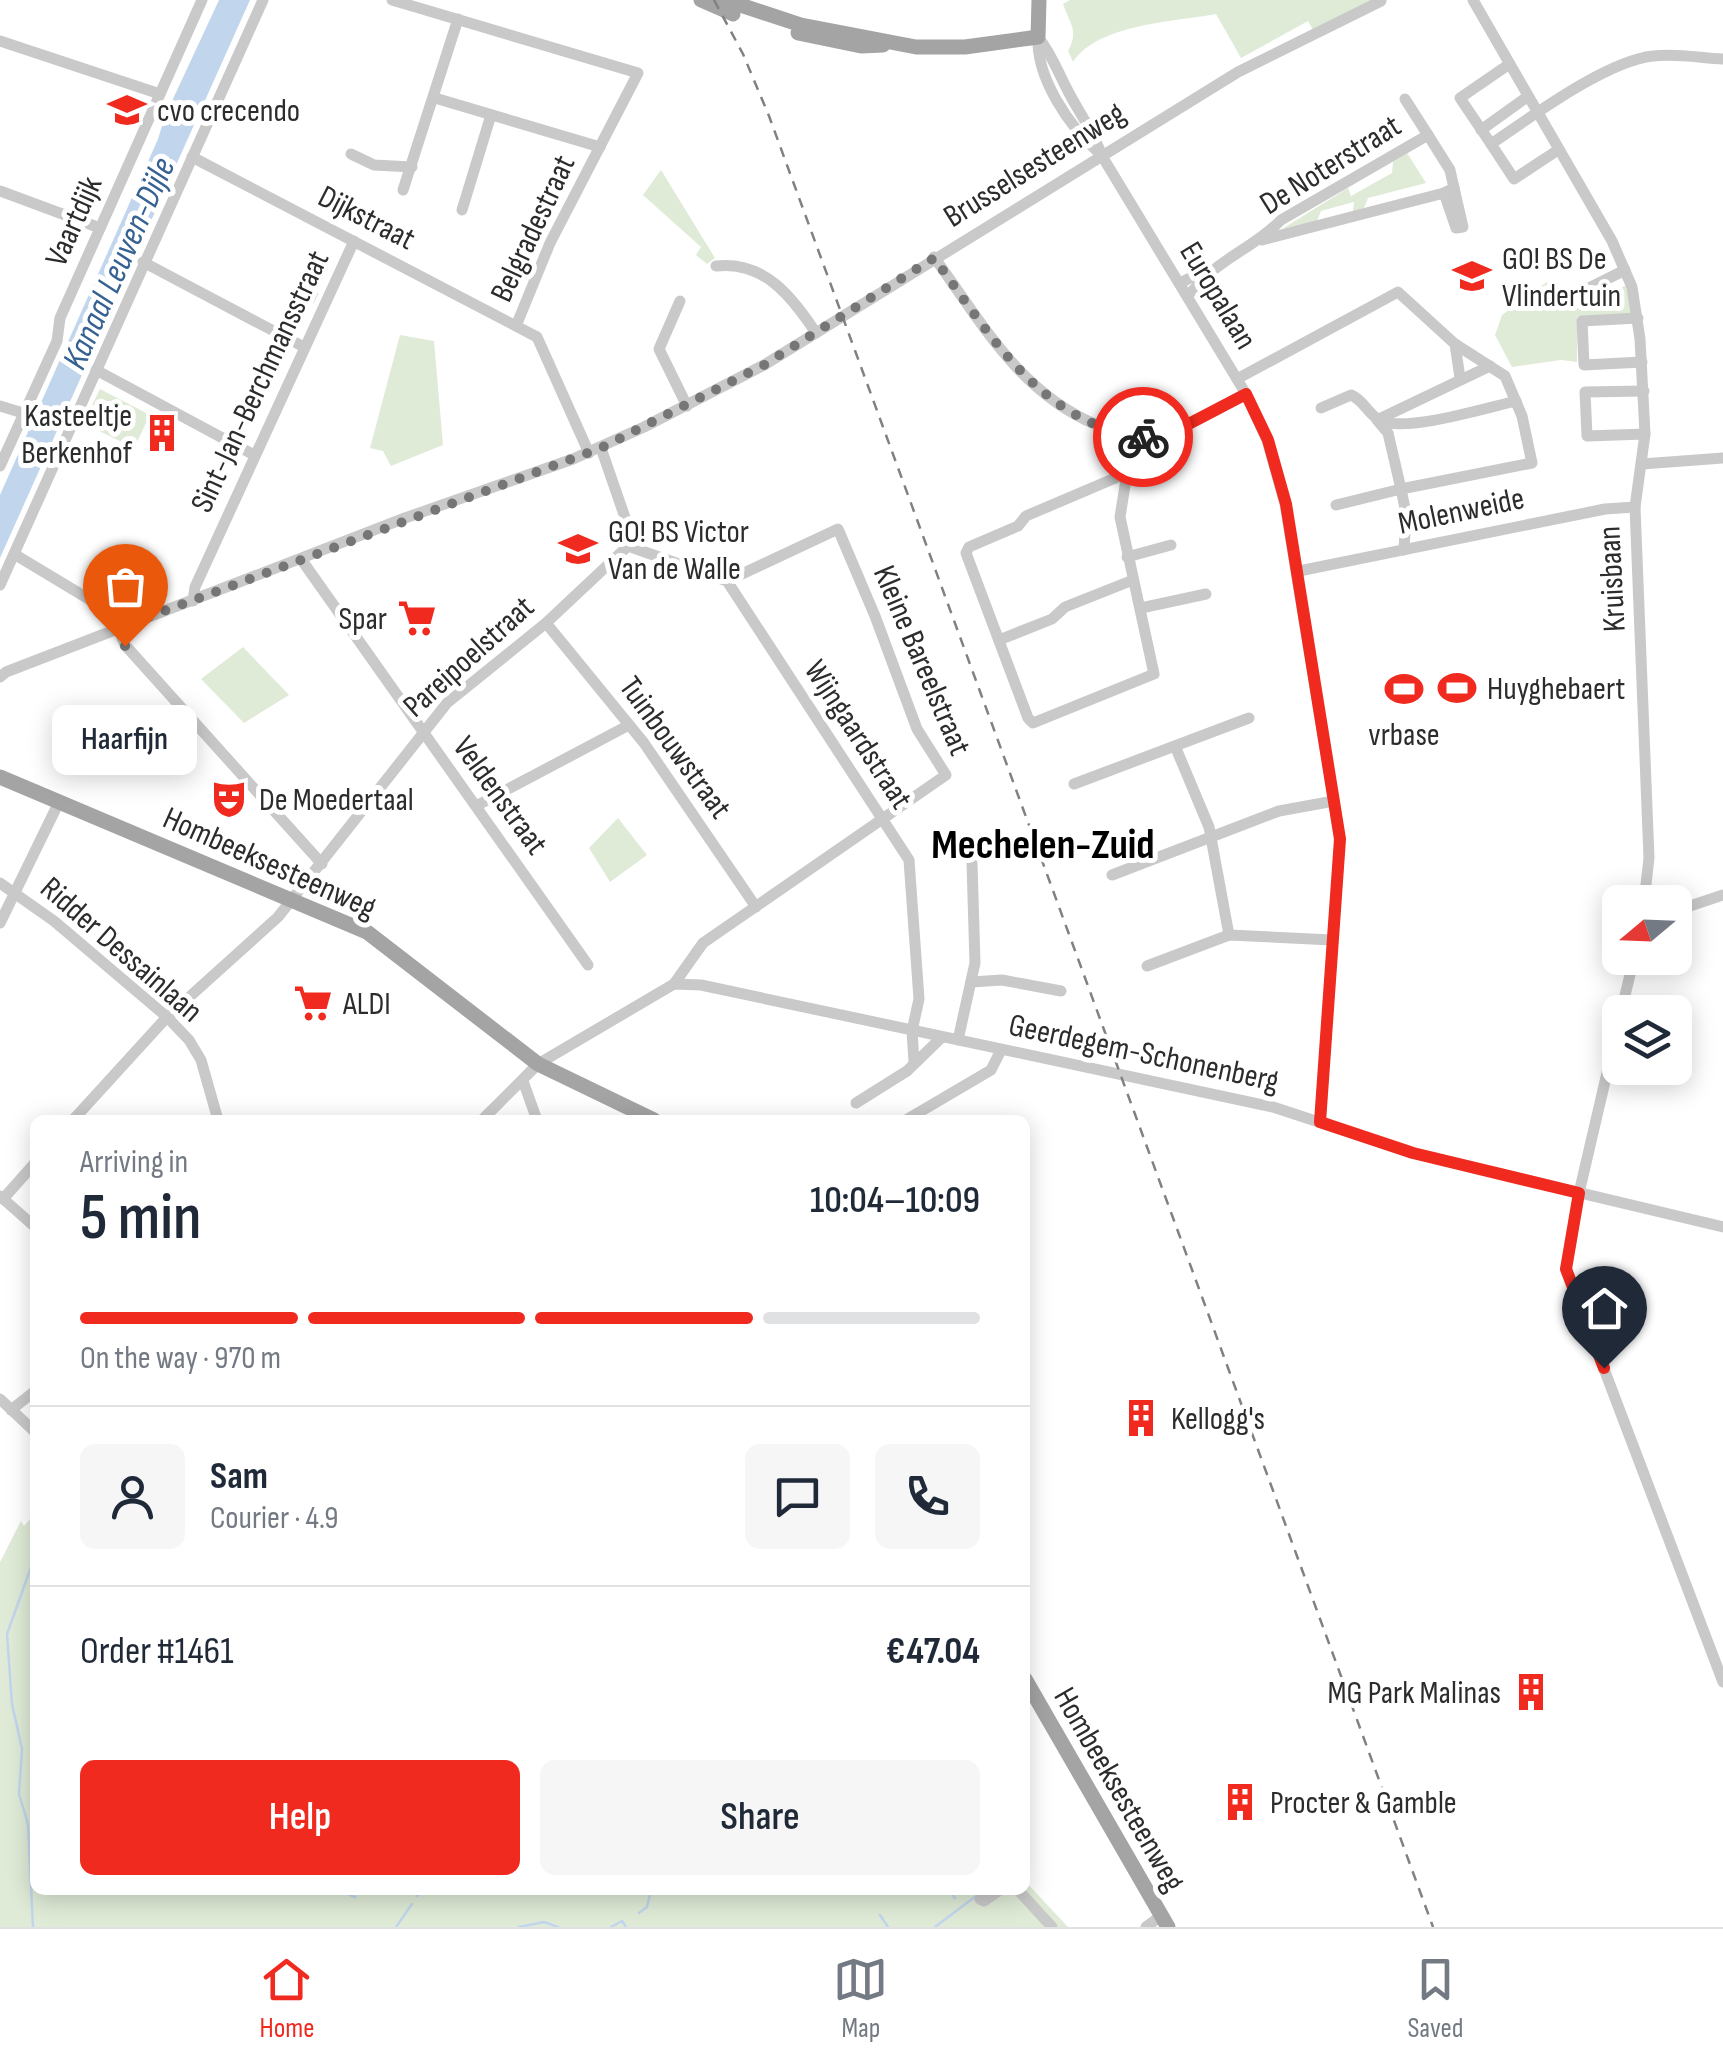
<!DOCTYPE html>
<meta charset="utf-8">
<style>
body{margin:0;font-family:"Sofia Sans Condensed",sans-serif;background:#f6f6f7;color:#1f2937;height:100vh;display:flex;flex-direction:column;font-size:38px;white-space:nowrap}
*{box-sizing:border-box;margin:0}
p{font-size:32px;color:#747a83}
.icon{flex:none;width:55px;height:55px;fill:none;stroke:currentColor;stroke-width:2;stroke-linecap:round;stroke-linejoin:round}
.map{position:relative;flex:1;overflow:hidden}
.panel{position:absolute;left:30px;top:1115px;width:1000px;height:780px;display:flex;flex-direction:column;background:#fff;border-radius:15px;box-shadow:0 5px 25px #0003}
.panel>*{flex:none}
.needle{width:65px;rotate:251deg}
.controls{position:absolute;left:1602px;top:885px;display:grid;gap:20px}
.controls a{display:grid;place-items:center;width:90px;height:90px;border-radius:15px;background:#fff;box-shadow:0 5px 25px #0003;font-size:50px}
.pin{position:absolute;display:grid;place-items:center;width:85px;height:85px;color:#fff;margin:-102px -42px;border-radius:50% 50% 50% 0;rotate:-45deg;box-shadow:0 0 10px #0007}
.pin .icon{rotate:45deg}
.courier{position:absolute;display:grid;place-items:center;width:100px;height:100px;margin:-50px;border:8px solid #f12a1f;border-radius:50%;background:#fff;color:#222;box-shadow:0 2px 12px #0007}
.bubble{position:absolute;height:70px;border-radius:15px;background:#fff;box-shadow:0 5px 25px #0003;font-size:32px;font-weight:600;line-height:70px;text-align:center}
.overview em{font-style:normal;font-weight:600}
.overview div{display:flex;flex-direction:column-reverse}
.overview{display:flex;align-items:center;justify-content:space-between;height:170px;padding:0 50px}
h1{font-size:65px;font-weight:600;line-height:75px}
.bar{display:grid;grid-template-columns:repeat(4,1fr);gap:15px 10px;align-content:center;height:120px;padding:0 50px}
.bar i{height:12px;border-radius:8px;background:#e0e1e3}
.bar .selected{background:#f12a1f}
.bar p{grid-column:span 4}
.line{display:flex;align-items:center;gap:25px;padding:0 50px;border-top:2px solid #e0e1e3}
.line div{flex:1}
.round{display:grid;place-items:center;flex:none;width:105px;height:105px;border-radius:15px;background:#f6f6f7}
.action{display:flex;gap:20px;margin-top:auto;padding:20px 50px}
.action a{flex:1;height:115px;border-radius:15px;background:#f12a1f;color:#fff;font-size:40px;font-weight:600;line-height:115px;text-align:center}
.action a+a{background:#f6f6f7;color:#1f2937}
.menu{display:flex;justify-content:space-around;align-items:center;height:140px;border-top:2px solid #e0e1e3;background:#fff;font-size:28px;color:#747a83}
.menu a{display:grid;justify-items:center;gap:5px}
.menu .selected{color:#f12a1f}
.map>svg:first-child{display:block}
</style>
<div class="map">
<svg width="1723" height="1927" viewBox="0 0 1723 1927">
<rect width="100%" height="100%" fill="#fff"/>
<g fill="#dfebd7">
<path d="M1070,0H1372L1313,30L1308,21L1241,58L1216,14C1173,22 1098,24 1073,62L1068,51C1079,31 1070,24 1063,4Z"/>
<polygon points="1407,153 1426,183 1368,198 1364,208 1353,212 1354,202 1321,211 1317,221 1282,229 1348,188 1351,196 1392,173 1393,162"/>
<polygon points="661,170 715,258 707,264 696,255 701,247 643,195"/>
<polygon points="1547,282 1563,309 1588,295 1592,301 1627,285 1631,314 1577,317 1577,362 1561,360 1512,367 1495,335 1502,315"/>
<polygon points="400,335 434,341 443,445 391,466 383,451 370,448"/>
<polygon points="100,389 150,415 134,448 83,423"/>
<polygon points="243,647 289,695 244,723 201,679"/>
<polygon points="618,818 647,855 610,882 589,848"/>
<polygon points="35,1513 35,1890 1025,1890 1025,1881 1068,1927 0,1927 0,1562 21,1521 24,1526"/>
</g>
<polygon fill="#c1d6ed" points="219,0 250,0 0,558 0,495 158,139 165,116"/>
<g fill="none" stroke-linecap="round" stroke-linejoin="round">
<g stroke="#c1d6ed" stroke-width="2.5">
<polyline points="339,1890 355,1897"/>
<polyline points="949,1890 955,1898"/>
<polyline points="417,1896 422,1890"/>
<polyline points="639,1913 647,1907 651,1890"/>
<polyline points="880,1915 888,1927"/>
<polyline points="33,1927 28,1824 19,1794 22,1749 12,1704 7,1634 35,1556"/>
<polyline points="396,1927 412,1904"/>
<polyline points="519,1927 544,1922 558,1927"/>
<polyline points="611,1927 622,1921 626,1927"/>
<polyline points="935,1927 984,1890"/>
</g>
<polyline stroke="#d5d5d5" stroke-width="11" stroke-dasharray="11 5.5" stroke-linecap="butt" points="306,294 319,300"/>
<g stroke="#c9c9c9" stroke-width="11">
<polyline points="392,0 638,73 550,243 516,326"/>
<polyline points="1473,0 1612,241 1632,287 1640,339 1645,434 1635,507 1649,858 1644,902"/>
<path d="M1038,37C1052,54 1058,73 1069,93C1080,114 1094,133 1102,156L1246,394L1267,440L1285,504L1340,839L1320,1122"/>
<path d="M1038,37C1036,78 1069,126 1099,153"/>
<polyline points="0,41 160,94"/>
<polyline points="435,98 600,147"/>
<polyline points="1405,99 1428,135"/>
<polyline points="1481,130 1527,97"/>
<polyline points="1491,144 1460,98 1508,65"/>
<path d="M1558,150L1514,179L1491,144C1531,117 1606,61 1653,56C1676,53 1701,58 1723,59"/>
<polyline points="351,154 374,165 412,167"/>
<polyline points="192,157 537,337 589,453"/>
<polyline points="403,190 458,19"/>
<polyline points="0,191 100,228"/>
<polyline points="1444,193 1456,228 1463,227 1454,188"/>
<polyline points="462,210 491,115"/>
<path d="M934,257C981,322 1020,393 1097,425C1113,432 1130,439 1148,436C1183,432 1215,410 1246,394"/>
<polyline points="143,262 304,347"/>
<path d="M716,266C764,260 793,298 816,333"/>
<polyline points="1180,283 1198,274 1206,275"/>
<polyline points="1577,294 1625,270"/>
<path d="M1187,295C1197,289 1201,280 1210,273C1233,253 1259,243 1281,220L1428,135L1450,170L1454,188L1444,193L1262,240"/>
<polyline points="680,301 659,349 687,406"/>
<polyline points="1638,318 1582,321 1584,365 1642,362"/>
<polyline points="1455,344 1460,378"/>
<polyline points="96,370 254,455"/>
<polyline points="1237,379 1398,292 1455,344 1505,376 1522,416 1532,463 1401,489 1406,513 1404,550"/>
<polyline points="1644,391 1585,392 1587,436 1645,434"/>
<polyline points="0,406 23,413"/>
<path d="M1321,408L1351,395C1364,400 1368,415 1381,421C1407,432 1486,408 1516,401"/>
<polyline points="1642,464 1723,458"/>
<polyline points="0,466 57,341 60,318 202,0"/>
<polyline points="1127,473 1026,516 1018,526 969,547 966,553 1028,718 1033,723 1154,674 1120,517 1127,473 1143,437"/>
<polyline points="1336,505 1401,489 1388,433 1377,420 1490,366"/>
<polyline points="628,546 727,581 909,860 919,999 912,1031 914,1062"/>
<polyline points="14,554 112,613 125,645 322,864"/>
<polyline points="1127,557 1171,545"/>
<polyline points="301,559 588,965"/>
<polyline points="1299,571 1605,509 1635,507"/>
<polyline points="0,585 263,0"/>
<polyline points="193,601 195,587 354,241"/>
<polyline points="1141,608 1206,594"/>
<polyline points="546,623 644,743 756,907"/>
<polyline points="999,640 1052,619 1065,607 1133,580"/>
<polyline points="0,677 6,672 405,518 573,459 644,427 764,365 1238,72 1381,1"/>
<polyline points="1175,746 1209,827 1229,935"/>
<polyline points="1074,784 1249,718"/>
<polyline points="476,806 629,725"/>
<polyline points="1112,875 1279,811 1334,801"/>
<polyline points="0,883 54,921 167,1017 189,1040 201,1060 218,1120"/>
<polyline points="1675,911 1723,895"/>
<polyline points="0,923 59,802"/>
<polyline points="1147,966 1229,935 1332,940"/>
<polyline points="971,982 1002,980 1061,991"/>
<polyline points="674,984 703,943 946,775 917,729 875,616 838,529 727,581"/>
<polyline points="1621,1012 1634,958"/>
<polyline points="1620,1017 1579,1193 1566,1269 1723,1682"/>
<polyline points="958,1040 975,963 972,863"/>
<polyline points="523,1081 537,1120"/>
<polyline points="856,1103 907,1071 941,1038"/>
<polyline points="73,1120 167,1017 278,917 447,703 546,623 628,546 629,529 601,448"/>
<polyline points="482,1120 538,1064 674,984 701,985 1273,1107 1413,1153 1723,1227"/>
<polyline points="906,1120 991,1070 1001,1050"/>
<polyline points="0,1196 35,1227"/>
<polyline points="3,1199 35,1163"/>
<polyline points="0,1399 35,1432"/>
<polyline points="11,1410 35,1391"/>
<polyline points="1018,1890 1052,1927"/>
<polyline points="980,1899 984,1901 1000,1890"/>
<polyline points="1146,1927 1161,1916"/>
</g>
<g stroke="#a4a4a4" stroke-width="15">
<polyline points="701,0 733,14"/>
<polyline points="725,0 801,25 916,47 965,47 1038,37 1039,0"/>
<polyline points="798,33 861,46 883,45"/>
<polyline points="0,777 367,932 538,1064 654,1120"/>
<polyline points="1025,1679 1168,1927"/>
</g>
<polyline stroke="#818181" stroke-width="2.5" stroke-dasharray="10 8" stroke-linecap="butt" points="714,0 743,54 769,116 1433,1927"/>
</g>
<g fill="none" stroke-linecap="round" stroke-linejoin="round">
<path stroke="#767676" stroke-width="10" stroke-dasharray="0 18" d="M125,646L116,629L601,448L764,365L934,258C990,334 1040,424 1143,437"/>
<polyline stroke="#f12a1f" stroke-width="12" points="1143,437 1179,429 1246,394 1268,440 1286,504 1340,839 1320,1122 1413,1153 1579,1193 1566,1269 1604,1368"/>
</g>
<defs>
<g id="school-bare" transform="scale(3)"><path d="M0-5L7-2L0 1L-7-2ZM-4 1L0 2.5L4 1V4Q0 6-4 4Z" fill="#f12a1f" stroke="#fff" stroke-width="2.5" paint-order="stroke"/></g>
<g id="building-bare" transform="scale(3)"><path d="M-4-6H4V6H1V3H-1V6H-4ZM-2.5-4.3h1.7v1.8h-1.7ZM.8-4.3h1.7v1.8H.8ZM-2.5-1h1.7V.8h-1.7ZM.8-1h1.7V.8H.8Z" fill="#f12a1f" stroke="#fff" stroke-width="2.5" paint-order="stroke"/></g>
<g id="supermarket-bare" transform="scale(3)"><path d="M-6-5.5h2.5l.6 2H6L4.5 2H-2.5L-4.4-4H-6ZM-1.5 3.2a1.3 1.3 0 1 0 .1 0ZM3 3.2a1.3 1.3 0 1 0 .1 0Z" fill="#f12a1f" stroke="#fff" stroke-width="2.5" paint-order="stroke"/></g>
<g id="stadium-bare" transform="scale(3)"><path d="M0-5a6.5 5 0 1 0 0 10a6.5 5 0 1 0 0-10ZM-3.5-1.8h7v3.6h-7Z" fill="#f12a1f" stroke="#fff" stroke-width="2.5" paint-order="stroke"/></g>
<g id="theatre-bare" transform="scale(3)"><path d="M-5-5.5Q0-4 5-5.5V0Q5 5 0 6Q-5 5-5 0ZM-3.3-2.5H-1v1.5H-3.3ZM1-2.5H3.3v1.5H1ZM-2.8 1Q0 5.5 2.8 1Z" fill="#f12a1f" stroke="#fff" stroke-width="2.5" paint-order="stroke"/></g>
</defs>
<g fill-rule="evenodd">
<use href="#school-bare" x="127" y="110"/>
<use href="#school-bare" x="1472" y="276"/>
<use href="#building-bare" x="162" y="433"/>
<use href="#school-bare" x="578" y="549"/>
<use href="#supermarket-bare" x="417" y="618"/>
<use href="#stadium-bare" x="1457" y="688"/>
<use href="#stadium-bare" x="1404" y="689"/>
<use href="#theatre-bare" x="229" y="799"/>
<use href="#supermarket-bare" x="313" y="1003"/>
<use href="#building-bare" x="1141" y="1418"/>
<use href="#building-bare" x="1531" y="1692"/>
<use href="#building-bare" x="1240" y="1802"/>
</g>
<g text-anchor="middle" stroke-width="10" stroke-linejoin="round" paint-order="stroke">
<g font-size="32" fill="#2c2c2c" stroke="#fff" text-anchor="start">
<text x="157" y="121">cvo crecendo</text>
<text x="1502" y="269">GO! BS De<tspan x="1502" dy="37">Vlindertuin</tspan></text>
<text x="132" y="426" text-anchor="end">Kasteeltje<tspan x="132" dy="37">Berkenhof</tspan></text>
<text x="608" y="542">GO! BS Victor<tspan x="608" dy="37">Van de Walle</tspan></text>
<text x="387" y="629" text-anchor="end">Spar</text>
<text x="1487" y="699">Huyghebaert</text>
<text x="1404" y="745" text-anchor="middle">vrbase</text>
<text x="259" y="810">De Moedertaal</text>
<text x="343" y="1014">ALDI</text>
<text x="1171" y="1429">Kellogg's</text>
<text x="1501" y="1703" text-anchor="end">MG Park Malinas</text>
<text x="1270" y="1813">Procter &amp; Gamble</text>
</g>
<g font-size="32" fill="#2c2c2c" stroke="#fff">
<text transform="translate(1034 164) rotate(-32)" y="11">Brusselsesteenweg</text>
<text transform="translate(1330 164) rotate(-32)" y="11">De Noterstraat</text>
<text transform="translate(367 217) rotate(27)" y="11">Dijkstraat</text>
<text transform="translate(73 221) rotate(-66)" y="11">Vaartdijk</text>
<text transform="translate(532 228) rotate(-65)" y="11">Belgradestraat</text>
<text transform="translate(1219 295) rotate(59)" y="11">Europalaan</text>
<text transform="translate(259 381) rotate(-65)" y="11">Sint-Jan-Berchmansstraat</text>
<text transform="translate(1461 510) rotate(-12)" y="11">Molenweide</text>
<text transform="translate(1611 579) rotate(-93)" y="11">Kruisbaan</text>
<text transform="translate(468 656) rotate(-42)" y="11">Pareipoelstraat</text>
<text transform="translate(923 660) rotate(67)" y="11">Kleine Bareelstraat</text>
<text transform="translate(859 734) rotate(57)" y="11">Wijngaardstraat</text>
<text transform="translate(676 747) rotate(54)" y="11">Tuinbouwstraat</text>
<text transform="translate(501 795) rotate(54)" y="11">Veldenstraat</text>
<text transform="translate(270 862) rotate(24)" y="11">Hombeeksesteenweg</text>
<text transform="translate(122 949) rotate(41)" y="11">Ridder Dessainlaan</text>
<text transform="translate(1144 1052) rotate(12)" y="11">Geerdegem-Schonenberg</text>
<text transform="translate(1120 1789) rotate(60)" y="11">Hombeeksesteenweg</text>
</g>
<g font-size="35" font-style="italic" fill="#356292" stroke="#fff">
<text transform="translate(118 263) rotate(-66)" y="12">Kanaal Leuven-Dijle</text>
</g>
<g font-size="42" font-weight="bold" fill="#000" stroke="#fff">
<text x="1043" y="858">Mechelen-Zuid</text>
</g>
</g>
</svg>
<div class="controls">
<a><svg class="needle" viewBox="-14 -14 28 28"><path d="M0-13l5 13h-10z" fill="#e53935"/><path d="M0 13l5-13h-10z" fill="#747a83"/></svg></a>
<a><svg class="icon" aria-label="layers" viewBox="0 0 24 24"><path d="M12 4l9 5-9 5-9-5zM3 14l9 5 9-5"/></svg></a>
</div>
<div class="pin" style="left:125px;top:646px;background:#ea580c"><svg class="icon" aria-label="bag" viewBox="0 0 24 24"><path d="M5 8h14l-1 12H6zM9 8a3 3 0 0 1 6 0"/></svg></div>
<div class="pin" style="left:1604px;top:1368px;background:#1f2937"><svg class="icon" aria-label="home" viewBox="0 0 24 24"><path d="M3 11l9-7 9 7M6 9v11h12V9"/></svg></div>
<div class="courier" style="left:1143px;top:437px"><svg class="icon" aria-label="bike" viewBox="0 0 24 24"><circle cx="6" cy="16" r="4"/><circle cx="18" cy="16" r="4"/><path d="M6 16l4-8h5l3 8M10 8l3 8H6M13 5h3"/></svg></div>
<div class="bubble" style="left:52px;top:705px;width:145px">Haarfijn</div>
<section class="panel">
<div class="overview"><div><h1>5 min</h1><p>Arriving in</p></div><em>10:04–10:09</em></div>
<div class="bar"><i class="selected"></i><i class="selected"></i><i class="selected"></i><i></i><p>On the way · 970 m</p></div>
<div class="line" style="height:180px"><a class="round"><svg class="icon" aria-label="person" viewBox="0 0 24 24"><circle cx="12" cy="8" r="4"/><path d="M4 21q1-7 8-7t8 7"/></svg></a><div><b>Sam</b><p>Courier · 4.9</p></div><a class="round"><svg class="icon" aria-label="chat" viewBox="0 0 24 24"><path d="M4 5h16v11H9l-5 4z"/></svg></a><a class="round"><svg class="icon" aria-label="phone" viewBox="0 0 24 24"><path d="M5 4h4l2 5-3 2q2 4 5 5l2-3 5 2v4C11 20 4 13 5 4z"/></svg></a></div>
<div class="line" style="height:130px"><div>Order #1461</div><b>€47.04</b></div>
<div class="action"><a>Help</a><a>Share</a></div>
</section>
</div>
<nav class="menu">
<a class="selected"><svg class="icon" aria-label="home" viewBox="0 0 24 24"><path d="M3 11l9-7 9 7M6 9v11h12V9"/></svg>Home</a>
<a><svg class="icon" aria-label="map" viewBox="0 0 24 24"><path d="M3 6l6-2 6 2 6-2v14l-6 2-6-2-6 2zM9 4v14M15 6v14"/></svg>Map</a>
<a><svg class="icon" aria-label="saved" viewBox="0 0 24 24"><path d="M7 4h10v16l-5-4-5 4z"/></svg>Saved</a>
</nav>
